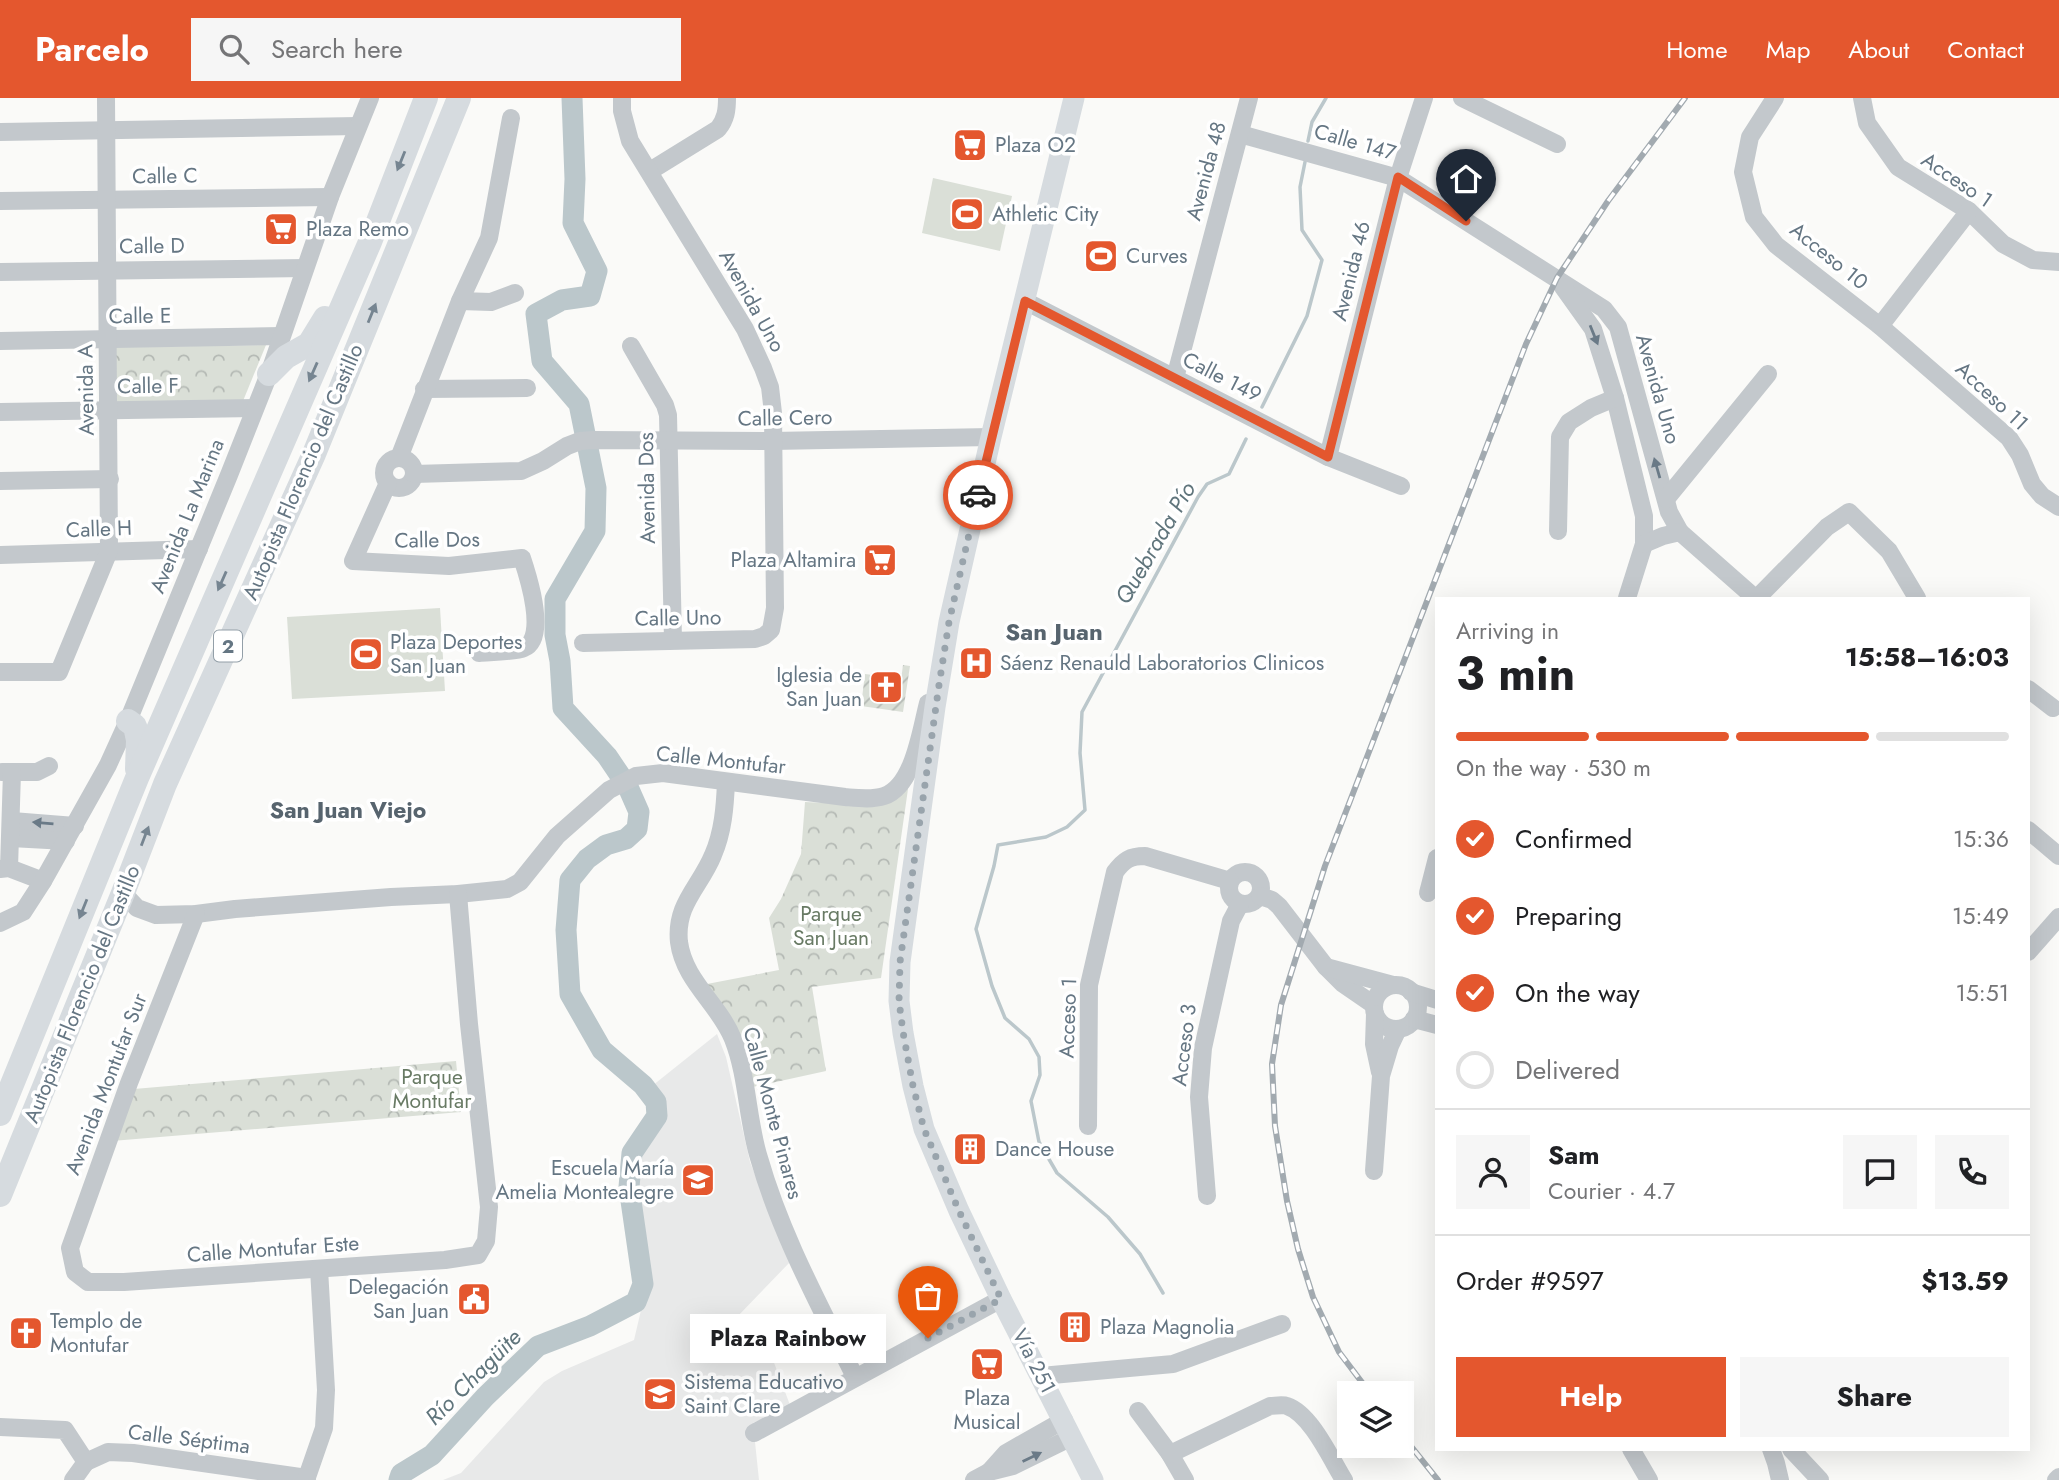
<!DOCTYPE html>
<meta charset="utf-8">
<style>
body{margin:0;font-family:Jost,sans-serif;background:#f6f6f6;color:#202124;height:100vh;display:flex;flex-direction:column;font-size:26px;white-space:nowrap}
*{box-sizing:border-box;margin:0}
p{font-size:23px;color:#757577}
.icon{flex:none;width:38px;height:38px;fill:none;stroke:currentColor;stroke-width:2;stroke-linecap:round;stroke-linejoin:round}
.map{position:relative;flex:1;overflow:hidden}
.side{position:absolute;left:1435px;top:499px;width:595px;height:854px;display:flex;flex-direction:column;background:#fff;border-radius:0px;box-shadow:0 7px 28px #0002}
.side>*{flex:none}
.fabs{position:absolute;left:1337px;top:1283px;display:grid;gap:14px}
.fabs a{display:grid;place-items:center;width:77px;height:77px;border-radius:0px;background:#fff;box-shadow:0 7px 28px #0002;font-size:35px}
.pin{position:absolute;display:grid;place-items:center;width:60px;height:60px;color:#fff;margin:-72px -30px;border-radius:50% 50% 50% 0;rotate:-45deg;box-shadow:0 0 7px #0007}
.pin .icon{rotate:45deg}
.courier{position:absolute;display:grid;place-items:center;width:70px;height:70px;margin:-35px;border:5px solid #e4572e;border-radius:50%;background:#fff;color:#222;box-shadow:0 2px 9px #0007}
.bubble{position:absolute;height:49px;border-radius:0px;background:#fff;box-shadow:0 7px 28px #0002;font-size:23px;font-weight:700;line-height:49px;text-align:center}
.headline em{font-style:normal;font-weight:700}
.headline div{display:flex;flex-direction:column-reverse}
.headline{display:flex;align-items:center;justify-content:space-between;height:119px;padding:0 21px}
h1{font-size:46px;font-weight:700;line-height:52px}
.bar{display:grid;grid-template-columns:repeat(4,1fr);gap:10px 7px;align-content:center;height:84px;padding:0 21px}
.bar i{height:9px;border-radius:5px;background:#e0e0e0}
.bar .active{background:#e4572e}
.bar p{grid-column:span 4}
.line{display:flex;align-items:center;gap:18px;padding:0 21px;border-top:2px solid #e0e0e0}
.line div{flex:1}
.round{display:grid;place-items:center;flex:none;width:74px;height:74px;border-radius:0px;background:#f6f6f6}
ol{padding:0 21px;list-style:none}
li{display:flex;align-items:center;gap:21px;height:77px}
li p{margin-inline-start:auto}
li .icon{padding:7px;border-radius:50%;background:#e4572e;color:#fff;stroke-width:4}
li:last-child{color:#757577}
li i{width:38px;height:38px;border:4px solid #e0e0e0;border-radius:50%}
.button{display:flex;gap:14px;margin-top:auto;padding:14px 21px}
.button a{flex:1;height:80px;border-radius:0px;background:#e4572e;color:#fff;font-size:28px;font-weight:700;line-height:80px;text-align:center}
.button a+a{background:#f6f6f6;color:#202124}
header{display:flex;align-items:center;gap:42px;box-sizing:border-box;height:98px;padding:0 35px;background:#e4572e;color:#fff}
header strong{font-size:33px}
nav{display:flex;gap:38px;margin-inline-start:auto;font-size:24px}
.search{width:490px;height:63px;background:#f6f6f6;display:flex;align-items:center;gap:18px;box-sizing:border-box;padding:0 24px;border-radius:0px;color:#757577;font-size:26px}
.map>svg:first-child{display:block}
</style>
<header>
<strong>Parcelo</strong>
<div class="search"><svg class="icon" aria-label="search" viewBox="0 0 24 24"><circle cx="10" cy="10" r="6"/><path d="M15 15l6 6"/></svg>Search here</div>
<nav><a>Home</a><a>Map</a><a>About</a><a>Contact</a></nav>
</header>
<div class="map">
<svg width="2059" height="1382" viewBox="0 0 2059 1382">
<defs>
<pattern id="forest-crowns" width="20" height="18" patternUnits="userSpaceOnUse" patternTransform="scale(1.75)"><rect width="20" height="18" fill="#dadfd7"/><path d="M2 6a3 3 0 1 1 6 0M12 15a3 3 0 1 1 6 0" fill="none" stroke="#b4b9b4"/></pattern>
<pattern id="garden-furrows" width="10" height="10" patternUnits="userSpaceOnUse" patternTransform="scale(1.75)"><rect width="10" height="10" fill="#dadfd7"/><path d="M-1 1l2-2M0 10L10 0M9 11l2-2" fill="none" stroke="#b4b9b4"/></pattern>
</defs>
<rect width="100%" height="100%" fill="#fafaf8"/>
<polygon fill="#e8e9e9" points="717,936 726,959 750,1064 790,1164 736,1220 738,1244 761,1230 790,1307 753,1325 759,1382 443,1382 461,1375 544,1284 562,1273 634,1242 650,1174 638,1099 639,1058 662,1019 660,1002 652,988"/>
<g fill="#dadfd7">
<polygon points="933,80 1012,98 1000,153 922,135"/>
<polygon points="440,510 445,593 292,601 287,519"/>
</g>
<g fill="url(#forest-crowns)">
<polygon points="266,247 243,303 115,305 115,249"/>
<polygon points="909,684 881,880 812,889 826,973 748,990 729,918 707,886 779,872 769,820 781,801 801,756 805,704 869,707"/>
<polygon points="456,963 461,1014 112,1043 134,991"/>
</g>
<polygon fill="url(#garden-furrows)" points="903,567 910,568 903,614 861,608 865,576 873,577 870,601 898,605"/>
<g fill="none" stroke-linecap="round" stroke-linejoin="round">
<g stroke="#bbc7cb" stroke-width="3.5">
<polyline points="1308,43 1312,24 1326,0"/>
<polyline points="1262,309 1307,218 1322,162 1302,132 1300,89 1305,64"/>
<polyline points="1163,1195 1140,1156 1108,1119 1057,1075 1039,1044 1031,1003 1040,977 1039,959 1029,941 1005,920 992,888 976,831 994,768 998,747 1046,739 1067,729 1085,712 1080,655 1082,614 1198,399 1207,386 1229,376 1246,341"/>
</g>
<polyline stroke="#bbc7cb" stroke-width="21" points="399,1382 401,1376 432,1357 485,1299 538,1248 590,1228 636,1204 643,1186 629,1089 632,1055 657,1018 656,1004 643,987 602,952 570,896 566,832 570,782 587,761 606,747 626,741 637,731 639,714 628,689 607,658 563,610 560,563 555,537 555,501 595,433 596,390 579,306 542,263 536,216 562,202 590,198 597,173 573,125 575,81 572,0"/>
<g stroke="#c3c8cc" stroke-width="18">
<polyline points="1462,0 1557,46"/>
<polyline points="1775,0 1750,39 1743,74 1754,119 1776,147 1880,228 2009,340 2020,357 2032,386 2042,398 2059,409"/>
<polyline points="1862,0 1867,25 1898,69 1969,113 2003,146 2033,162 2059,164"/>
<polyline points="0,34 358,28"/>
<polyline points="1240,36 1398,80 1604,211 1618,229 1669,414 1680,434 1755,500"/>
<path d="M650,73L718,31C726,21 727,12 727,0"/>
<polyline points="0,103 330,99"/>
<polyline points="0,174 305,170"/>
<polyline points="1563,189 1593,231 1615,300 1644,418 1644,446 1627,500"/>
<polyline points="460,203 491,204 515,195"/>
<polyline points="1025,203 1328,359 1401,388"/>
<polyline points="1880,228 1969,113"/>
<polyline points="0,243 281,238"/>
<polyline points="631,248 665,307 668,317 673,542"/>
<polyline points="1175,280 1249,0"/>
<polyline points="424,291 527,290"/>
<polyline points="0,314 255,310"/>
<polyline points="1328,359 1398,80 1424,0"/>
<polyline points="399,360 460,203 489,140 511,20"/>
<circle cx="399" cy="375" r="15"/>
<polyline points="414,376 521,373 543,363 567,348 580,343 593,342 772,343 991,339"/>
<polyline points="0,383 110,381"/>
<path d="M388,385L353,463L449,468L522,460C528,478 548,540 524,550C515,554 490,554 479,555"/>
<polyline points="1666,401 1768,276"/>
<polyline points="1558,433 1560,339 1569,324 1591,310 1615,300"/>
<polyline points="1644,446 1663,438 1680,434"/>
<polyline points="0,457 199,451"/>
<polyline points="1757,500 1827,429 1849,414 1889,453 1917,500"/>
<polyline points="583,545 755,541 764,538 771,532 775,510 773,315 770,289 763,270 745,231 630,43 622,13 622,0"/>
<polyline points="0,574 59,574 109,453 106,0"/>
<polyline points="2028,591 2053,610"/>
<polyline points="2,674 37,674 49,668"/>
<path d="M726,684C725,709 723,734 713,757C700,789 675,806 679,844C684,883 719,906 733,941C748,979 747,1022 759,1060C781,1137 820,1208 855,1279"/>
<polyline points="12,723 75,728"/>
<polyline points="2028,732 2059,758"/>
<polyline points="11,740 66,743"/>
<polyline points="9,770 12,674"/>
<polyline points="0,771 9,770 43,783"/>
<circle cx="1245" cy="790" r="16"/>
<path d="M123,795L137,810L156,817L196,816L235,811L391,799L458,796L507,791L520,784L557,738L609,692L636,678L663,675L845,699C857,700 872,702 884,698C914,688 921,631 928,605"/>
<polyline points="1428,795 1437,760"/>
<polyline points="1260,798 1272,802 1279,808 1326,869 1342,885 1374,907"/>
<polyline points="196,816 129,985 70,1150 75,1174 88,1184 124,1184 445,1162 478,1157 486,1143 489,1109 469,926 458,796"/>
<polyline points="0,825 23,814 43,783 108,667 128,623 229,377 269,276 330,99 370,0"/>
<polyline points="2028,854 2059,819"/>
<polyline points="1326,869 1393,887"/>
<circle cx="1396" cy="909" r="22"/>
<polyline points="1411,894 1437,902"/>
<polyline points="1375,916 1374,946 1380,974"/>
<polyline points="1414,921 1437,927"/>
<path d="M1088,1028L1089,887L1115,774C1124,762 1130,758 1145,758L1230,783"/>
<polyline points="1374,1073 1381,978 1390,948 1398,931"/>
<polyline points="1207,1098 1199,999 1203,950 1231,823 1240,806"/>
<polyline points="1041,1278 1173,1266 1282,1226"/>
<polyline points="1138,1313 1170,1356 1185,1382"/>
<polyline points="0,1329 65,1332 86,1364 108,1354 133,1355 307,1380"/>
<polyline points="754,1335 1001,1201"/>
<polyline points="1631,1351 1649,1382"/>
<polyline points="1771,1351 1776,1365 1780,1382"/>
<polyline points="1791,1351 1820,1382"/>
<path d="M1170,1356L1270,1308C1275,1308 1282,1306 1287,1308C1311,1316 1331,1361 1344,1382"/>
<polyline points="989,1374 1006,1355 1064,1322"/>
<polyline points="73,1382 86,1364"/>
<polyline points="306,1382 324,1330 326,1292 319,1171"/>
<polyline points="974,1382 989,1374 1013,1368 1072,1339"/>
<polyline points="2056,1382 2059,1379"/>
</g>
<polyline stroke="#d6dbdf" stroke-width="21" points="1074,0 991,339 949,524 935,609 900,864 899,903 903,935 913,988 924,1031 959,1113 1001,1201 1093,1382"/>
<g stroke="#d6dbdf" stroke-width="24">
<polyline points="269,276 286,259 309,246 325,220"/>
<polyline points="128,623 135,628 138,642 137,671"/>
<polyline points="0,1016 137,680 370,144 426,0"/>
<polyline points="0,1097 123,795 165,686 314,356 459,0"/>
</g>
<g stroke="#a2aab0" stroke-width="6">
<g id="rail">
<polyline points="1370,1295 1339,1254 1313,1199 1298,1151 1287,1103 1275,1028 1272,966 1281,907 1325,768 1526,246 1557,180 1608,103 1685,0"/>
<polyline points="1402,1337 1438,1382"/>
</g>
</g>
<use href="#rail" stroke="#fff" stroke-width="3.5" stroke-dasharray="10" stroke-linecap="butt"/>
</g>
<defs><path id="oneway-solid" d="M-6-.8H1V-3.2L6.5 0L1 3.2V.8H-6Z" transform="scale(1.75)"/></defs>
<g fill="#768591">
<use href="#oneway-solid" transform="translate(401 63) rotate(112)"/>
<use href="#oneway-solid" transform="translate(372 215) rotate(-68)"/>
<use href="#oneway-solid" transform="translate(313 274) rotate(114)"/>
<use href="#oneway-solid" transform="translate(222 483) rotate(114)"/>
<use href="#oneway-solid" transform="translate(145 738) rotate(-69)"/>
<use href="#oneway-solid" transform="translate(83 811) rotate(112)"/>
</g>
<g fill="#6a7a87">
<use href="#oneway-solid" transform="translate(1594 237) rotate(68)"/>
<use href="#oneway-solid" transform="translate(1657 370) rotate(-106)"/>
<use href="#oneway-solid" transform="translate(43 725) rotate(-175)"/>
<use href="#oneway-solid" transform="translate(1032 1359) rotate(-26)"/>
</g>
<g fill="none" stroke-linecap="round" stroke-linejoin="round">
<polyline stroke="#99a4ac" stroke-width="7" stroke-dasharray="0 12.6" points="928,1240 1001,1201 959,1113 924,1031 913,988 903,934 899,903 900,864 939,587 949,524 978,397"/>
<polyline stroke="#e4572e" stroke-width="9" points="978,397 1025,203 1328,359 1398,79 1466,123"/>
</g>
<defs>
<g id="supermarket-square" transform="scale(1.75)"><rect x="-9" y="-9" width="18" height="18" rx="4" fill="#e4572e" stroke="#fff"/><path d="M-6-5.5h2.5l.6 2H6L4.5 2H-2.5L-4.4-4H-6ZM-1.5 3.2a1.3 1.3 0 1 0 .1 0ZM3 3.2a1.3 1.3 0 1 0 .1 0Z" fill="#fff"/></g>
<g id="stadium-square" transform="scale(1.75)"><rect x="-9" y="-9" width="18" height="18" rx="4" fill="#e4572e" stroke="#fff"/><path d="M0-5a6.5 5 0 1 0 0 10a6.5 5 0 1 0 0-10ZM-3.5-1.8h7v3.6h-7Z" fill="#fff"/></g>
<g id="hospital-square" transform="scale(1.75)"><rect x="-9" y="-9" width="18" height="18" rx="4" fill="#e4572e" stroke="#fff"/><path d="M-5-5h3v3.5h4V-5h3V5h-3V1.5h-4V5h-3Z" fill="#fff"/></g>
<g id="church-square" transform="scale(1.75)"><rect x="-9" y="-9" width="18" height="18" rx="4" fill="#e4572e" stroke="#fff"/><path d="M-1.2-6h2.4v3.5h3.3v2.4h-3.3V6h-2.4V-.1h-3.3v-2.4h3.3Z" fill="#fff"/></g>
<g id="building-square" transform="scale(1.75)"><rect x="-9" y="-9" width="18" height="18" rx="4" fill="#e4572e" stroke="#fff"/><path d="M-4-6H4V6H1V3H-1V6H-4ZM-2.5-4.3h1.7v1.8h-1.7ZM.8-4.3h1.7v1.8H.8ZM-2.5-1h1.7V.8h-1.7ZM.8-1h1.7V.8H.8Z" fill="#fff"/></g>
<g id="school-square" transform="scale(1.75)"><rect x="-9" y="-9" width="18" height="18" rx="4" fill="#e4572e" stroke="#fff"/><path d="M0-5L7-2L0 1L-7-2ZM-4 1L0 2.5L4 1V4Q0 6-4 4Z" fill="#fff"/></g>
<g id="civic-square" transform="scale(1.75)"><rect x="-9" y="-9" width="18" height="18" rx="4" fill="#e4572e" stroke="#fff"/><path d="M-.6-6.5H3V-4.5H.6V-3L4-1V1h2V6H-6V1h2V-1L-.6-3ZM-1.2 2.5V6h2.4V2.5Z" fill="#fff"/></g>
</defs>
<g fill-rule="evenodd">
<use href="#supermarket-square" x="970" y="47"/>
<use href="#stadium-square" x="967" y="116"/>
<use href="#supermarket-square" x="281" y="131"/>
<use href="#stadium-square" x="1101" y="158"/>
<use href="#supermarket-square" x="880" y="462"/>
<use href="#stadium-square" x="366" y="556"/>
<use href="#hospital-square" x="976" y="565"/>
<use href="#church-square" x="886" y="589"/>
<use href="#building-square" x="970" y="1051"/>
<use href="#school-square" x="698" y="1082"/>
<use href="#civic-square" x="474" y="1201"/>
<use href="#building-square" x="1075" y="1229"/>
<use href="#church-square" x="26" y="1235"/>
<use href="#supermarket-square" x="987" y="1266"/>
<use href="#school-square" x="660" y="1296"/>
</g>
<g text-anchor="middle" stroke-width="7" stroke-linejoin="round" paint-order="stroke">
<rect fill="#fff" stroke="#939fa8" stroke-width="2" x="214" y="532.5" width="28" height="31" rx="5"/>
<g font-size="19" font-weight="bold" fill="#657683">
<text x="228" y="555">2</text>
</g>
<g font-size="21" fill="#657683" stroke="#fff">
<text transform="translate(1355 44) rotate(16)" y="7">Calle 147</text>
<text transform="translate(1206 73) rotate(-75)" y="7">Avenida 48</text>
<text transform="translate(165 78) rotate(-1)" y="7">Calle C</text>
<text transform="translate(1957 82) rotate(34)" y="7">Acceso 1</text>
<text transform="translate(152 148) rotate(-1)" y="7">Calle D</text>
<text transform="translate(1829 158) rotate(39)" y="7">Acceso 10</text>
<text transform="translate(1351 173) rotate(-76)" y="7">Avenida 46</text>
<text transform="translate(752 203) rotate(61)" y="7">Avenida Uno</text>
<text transform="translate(140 218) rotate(-1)" y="7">Calle E</text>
<text transform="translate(1222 279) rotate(27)" y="7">Calle 149</text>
<text transform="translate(148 288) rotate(-1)" y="7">Calle F</text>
<text transform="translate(1658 291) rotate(74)" y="7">Avenida Uno</text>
<text transform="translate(86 292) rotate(-91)" y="7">Avenida A</text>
<text transform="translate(1992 298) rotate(43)" y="7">Acceso 11</text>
<text transform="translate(785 320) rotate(-1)" y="7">Calle Cero</text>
<text transform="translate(303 374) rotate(-67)" y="7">Autopista Florencio del Castillo</text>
<text transform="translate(647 390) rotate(-91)" y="7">Avenida Dos</text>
<text transform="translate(187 418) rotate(-68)" y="7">Avenida La Marina</text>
<text transform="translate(99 431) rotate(-2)" y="7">Calle H</text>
<text transform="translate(437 442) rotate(-1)" y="7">Calle Dos</text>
<text transform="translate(678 520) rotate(-1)" y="7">Calle Uno</text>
<text transform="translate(721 662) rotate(6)" y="7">Calle Montufar</text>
<text transform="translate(82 896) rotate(-68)" y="7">Autopista Florencio del Castillo</text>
<text transform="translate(1068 920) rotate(-88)" y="7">Acceso 1</text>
<text transform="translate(1184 947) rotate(-83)" y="7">Acceso 3</text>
<text transform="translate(106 986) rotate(-69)" y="7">Avenida Montufar Sur</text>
<text transform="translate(773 1015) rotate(75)" y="7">Calle Monte Pinares</text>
<text transform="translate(273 1151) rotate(-4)" y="7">Calle Montufar Este</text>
<text transform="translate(1034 1263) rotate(63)" y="7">Vía 251</text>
<text transform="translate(189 1341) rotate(7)" y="7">Calle Séptima</text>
</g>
<g font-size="21" fill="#657683" stroke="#fff" text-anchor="start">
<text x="995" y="54">Plaza O2</text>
<text x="992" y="123">Athletic City</text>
<text x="306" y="138">Plaza Remo</text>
<text x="1126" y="165">Curves</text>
<text x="856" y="469" text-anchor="end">Plaza Altamira</text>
<text x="390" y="551">Plaza Deportes<tspan x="390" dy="24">San Juan</tspan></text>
<text x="1000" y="572">Sáenz Renauld Laboratorios Clinicos</text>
<text x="862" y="584" text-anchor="end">Iglesia de<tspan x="862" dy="24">San Juan</tspan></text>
<text x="995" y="1058">Dance House</text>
<text x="674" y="1077" text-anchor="end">Escuela María<tspan x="674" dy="24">Amelia Montealegre</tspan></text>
<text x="449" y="1196" text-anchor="end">Delegación<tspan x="449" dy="24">San Juan</tspan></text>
<text x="50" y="1230">Templo de<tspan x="50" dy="24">Montufar</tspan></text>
<text x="1100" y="1236">Plaza Magnolia</text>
<text x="684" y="1291">Sistema Educativo<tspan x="684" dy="24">Saint Clare</tspan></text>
<text x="987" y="1307" text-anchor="middle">Plaza<tspan x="987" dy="24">Musical</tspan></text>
</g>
<g font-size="21" fill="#687a64" stroke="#fff">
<text x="831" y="823">Parque<tspan x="831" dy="24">San Juan</tspan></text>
<text x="432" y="986">Parque<tspan x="432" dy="24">Montufar</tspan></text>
</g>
<g font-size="23" font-style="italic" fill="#60757c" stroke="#fff">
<text transform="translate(1155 445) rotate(-60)" y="8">Quebrada Pío</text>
<text transform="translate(473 1279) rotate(-45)" y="8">Río Chagüite</text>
</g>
<g font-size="23" font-weight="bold" fill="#57646e" stroke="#fff">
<text x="348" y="720">San Juan Viejo</text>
</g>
<g font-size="24" font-weight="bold" fill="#57646e" stroke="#fff">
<text x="1054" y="542">San Juan</text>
</g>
</g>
</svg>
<div class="fabs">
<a><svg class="icon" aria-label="layers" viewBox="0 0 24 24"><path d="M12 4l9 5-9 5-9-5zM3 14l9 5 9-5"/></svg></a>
</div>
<div class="pin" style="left:928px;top:1240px;background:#ea580c"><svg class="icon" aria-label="bag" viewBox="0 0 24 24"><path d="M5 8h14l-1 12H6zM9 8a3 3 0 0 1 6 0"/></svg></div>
<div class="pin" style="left:1466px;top:123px;background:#1f2937"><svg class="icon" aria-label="home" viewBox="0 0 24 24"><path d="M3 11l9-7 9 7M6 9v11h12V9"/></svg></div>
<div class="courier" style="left:978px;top:397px"><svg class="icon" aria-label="car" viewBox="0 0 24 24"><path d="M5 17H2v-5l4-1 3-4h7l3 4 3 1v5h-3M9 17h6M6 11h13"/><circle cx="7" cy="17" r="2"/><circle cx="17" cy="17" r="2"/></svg></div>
<div class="bubble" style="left:690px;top:1216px;width:196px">Plaza Rainbow</div>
<section class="side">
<div class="headline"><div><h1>3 min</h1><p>Arriving in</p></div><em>15:58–16:03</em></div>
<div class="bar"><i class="active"></i><i class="active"></i><i class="active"></i><i></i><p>On the way · 530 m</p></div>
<ol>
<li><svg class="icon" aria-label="check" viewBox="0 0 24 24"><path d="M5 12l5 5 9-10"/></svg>Confirmed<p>15:36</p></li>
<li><svg class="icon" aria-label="check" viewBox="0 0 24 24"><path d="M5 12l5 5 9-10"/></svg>Preparing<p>15:49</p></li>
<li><svg class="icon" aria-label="check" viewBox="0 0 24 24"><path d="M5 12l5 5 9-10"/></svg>On the way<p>15:51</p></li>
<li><i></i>Delivered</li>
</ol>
<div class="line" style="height:126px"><a class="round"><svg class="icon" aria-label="person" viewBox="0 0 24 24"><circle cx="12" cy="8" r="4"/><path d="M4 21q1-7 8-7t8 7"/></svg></a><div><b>Sam</b><p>Courier · 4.7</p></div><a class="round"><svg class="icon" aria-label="chat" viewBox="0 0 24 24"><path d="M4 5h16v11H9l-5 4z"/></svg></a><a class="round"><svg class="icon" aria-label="phone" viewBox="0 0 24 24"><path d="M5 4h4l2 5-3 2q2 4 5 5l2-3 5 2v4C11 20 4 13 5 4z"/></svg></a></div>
<div class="line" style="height:91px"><div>Order #9597</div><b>$13.59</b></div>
<div class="button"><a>Help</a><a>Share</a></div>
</section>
</div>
